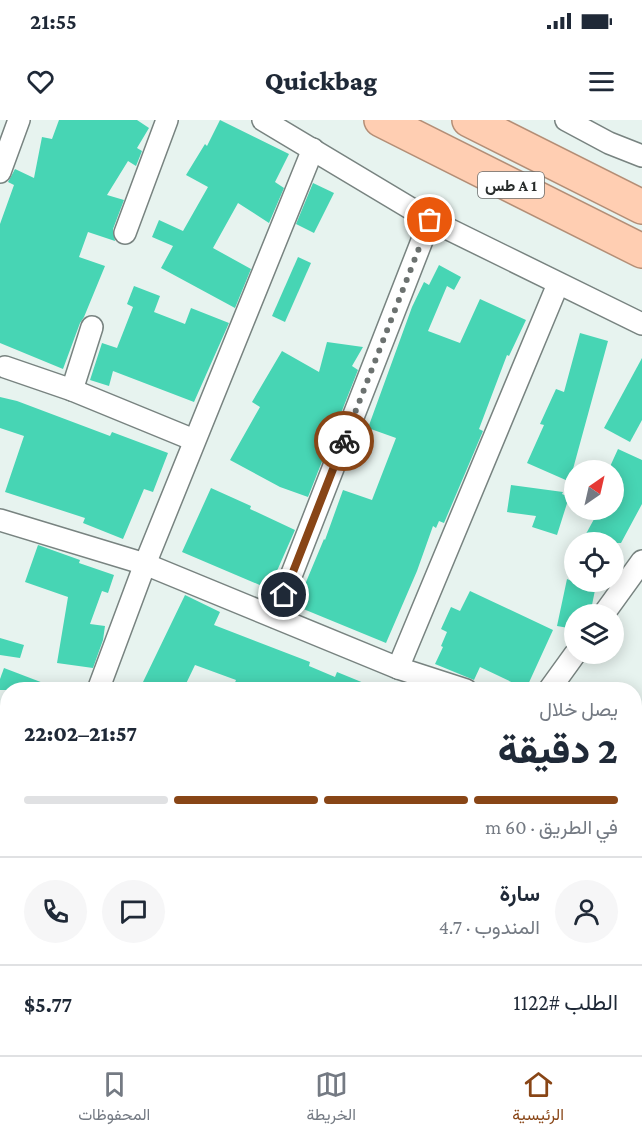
<!DOCTYPE html>
<html lang="ar">
<meta charset="utf-8">
<style>
body{margin:0;font-family:"Crimson Pro",Vazirmatn,serif;background:#f6f6f7;color:#1f2937;direction:rtl;height:100vh;display:flex;flex-direction:column;font-size:22px;white-space:nowrap}
*{box-sizing:border-box;margin:0}
p{font-size:20px;color:#747a83}
.icon{flex:none;width:33px;height:33px;fill:none;stroke:currentColor;stroke-width:2;stroke-linecap:round;stroke-linejoin:round}
.map{position:relative;flex:1;overflow:hidden;direction:ltr}
.drawer{position:absolute;left:0px;top:562px;width:642px;height:374px;display:flex;flex-direction:column;background:#fff;border-radius:24px 24px 0 0;box-shadow:0 3px 15px #0003;direction:rtl}
.drawer>*{flex:none}
.needle{width:39px;rotate:34deg}
.fabs{position:absolute;left:564px;top:340px;display:grid;gap:12px}
.fabs a{display:grid;place-items:center;width:60px;height:60px;border-radius:50%;background:#fff;box-shadow:0 3px 15px #0003;font-size:30px}
.pin{position:absolute;display:grid;place-items:center;width:51px;height:51px;color:#fff;margin:-26px;border:3px solid #fff;border-radius:50%;box-shadow:0 2px 6px #0007}
.courier{position:absolute;display:grid;place-items:center;width:60px;height:60px;margin:-30px;border:4px solid #884516;border-radius:50%;background:#fff;color:#222;box-shadow:0 2px 8px #0007}
.summary em{font-style:normal;font-weight:800}
.summary div{display:flex;flex-direction:column-reverse}
.summary{display:flex;align-items:center;justify-content:space-between;height:102px;padding:0 24px}
h1{font-size:39px;font-weight:800;line-height:45px}
.bar{display:grid;grid-template-columns:repeat(4,1fr);gap:9px 6px;align-content:center;height:72px;padding:0 24px}
.bar i{height:8px;border-radius:4px;background:#e0e1e3}
.bar .selected{background:#884516}
.bar p{grid-column:span 4}
.line{display:flex;align-items:center;gap:15px;padding:0 24px;border-top:2px solid #e0e1e3}
.line div{flex:1}
.round{display:grid;place-items:center;flex:none;width:63px;height:63px;border-radius:32px;background:#f6f6f7}
.status{display:flex;justify-content:space-between;align-items:center;height:42px;padding:0 30px;background:#fff;direction:ltr}
.status svg{height:16px;fill:currentColor}
header{display:flex;justify-content:space-between;align-items:center;height:78px;padding:0 24px;background:#fff;font-size:27px;font-weight:800}
.tab-bar{display:flex;justify-content:space-around;align-items:center;height:84px;border-top:2px solid #e0e1e3;background:#fff;font-size:16px;color:#747a83}
.tab-bar a{display:grid;justify-items:center;gap:3px}
.tab-bar .selected{color:#884516}
.map>svg:first-child{display:block}
</style>
<div class="status"><b>21:55</b><svg viewBox="0 0 49 12"><path d="M0 12V9h3v3zM5 12V6h3v6zM10 12V3h3v9zM15 12V0h3v12zM26 1h20v11H26zM47 4h2v5h-2z"/></svg></div>
<header><svg class="icon" aria-label="menu" viewBox="0 0 24 24"><path d="M4 6h16M4 12h16M4 18h16"/></svg>Quickbag<svg class="icon" aria-label="heart" viewBox="0 0 24 24"><path d="M12 20l-8-8c-3-5 5-10 8-4 3-6 11-1 8 4z"/></svg></header>
<div class="map">
<svg width="642" height="935" viewBox="0 0 642 935">
<rect width="100%" height="100%" fill="#e7f3ef"/>
<g fill="#47d5b4">
<polygon points="59,0 137,0 149,8 137,28 142,31 136,46 128,41 107,75 124,80 113,109 115,121 88,112 79,137 105,146 84,197 80,203 63,249 0,223 0,104 14,65 8,62 15,49 34,58 42,17 52,19"/>
<polygon points="220,0 289,34 275,62 284,68 269,103 238,83 213,128 251,149 235,188 161,148 173,126 152,117 159,100 183,111 208,67 186,55 205,24 207,26"/>
<polygon points="313,63 334,73 314,113 296,104"/>
<polygon points="298,137 311,143 285,202 272,196"/>
<polygon points="439,145 461,157 454,170 447,166 428,211 460,223 480,179 526,200 509,236 507,235 479,309 483,311 444,403 439,401 436,408 433,406 417,451 386,523 296,486 324,419 325,420 343,370 372,380 396,318 368,308 412,187 424,162 429,165"/>
<polygon points="134,166 160,176 154,192 185,204 191,188 229,203 194,282 113,251 109,266 90,260 102,223 117,228 133,187 127,184"/>
<polygon points="580,213 608,221 573,349 568,361 527,343 544,305 540,304 556,269 564,272"/>
<polygon points="327,222 363,227 352,246 358,250 308,377 280,367 230,340 260,287 252,282 282,231 319,252"/>
<polygon points="642,238 642,300 630,322 604,308"/>
<polygon points="0,277 17,281 110,316 112,312 168,333 153,372 144,369 123,419 83,403 85,398 5,372 24,316 0,308"/>
<polygon points="618,329 642,340 642,384 621,423 581,423 599,390 614,390 614,351 608,351"/>
<polygon points="511,365 563,372 562,374 569,377 557,415 532,407 536,396 507,392"/>
<polygon points="211,368 251,386 250,389 295,410 269,469 182,432"/>
<polygon points="38,425 80,440 79,443 114,455 108,473 102,471 90,504 105,506 103,520 93,548 57,543 68,477 25,462"/>
<polygon points="567,459 574,462 596,465 590,495 574,495 574,509 557,506"/>
<polygon points="470,471 553,510 526,569 480,547 474,560 435,544 443,527 441,526 447,512 441,509 451,487 460,491"/>
<polygon points="185,475 220,492 214,505 310,542 309,546 335,557 337,552 381,570 232,570 236,560 195,545 183,570 159,570 143,562"/>
<polygon points="0,518 24,525 20,538 0,535"/>
<polygon points="4,548 59,569 59,570 0,570 0,559"/>
</g>
<g fill="none" stroke-linecap="round" stroke-linejoin="round">
<g stroke="#788380" stroke-width="24">
<g id="minor">
<polyline points="263,0 430,100 642,204"/>
<polyline points="566,0 609,23 642,36"/>
<polyline points="0,52 19,0"/>
<polyline points="125,113 167,0"/>
<polyline points="5,247 72,270 194,320"/>
<polyline points="72,270 92,207"/>
<polyline points="0,400 145,444 398,548 466,570"/>
<polyline points="603,495 642,441"/>
<polyline points="275,497 430,100"/>
<polyline points="398,548 558,164"/>
<polyline points="98,570 145,444 313,29"/>
<polyline points="549,570 575,534"/>
<polyline points="642,675 642,683"/>
<polyline points="0,771 8,774"/>
<polyline points="0,920 8,911"/>
<polyline points="464,928 481,935"/>
<polyline points="140,935 144,928"/>
<polyline points="275,935 278,928"/>
<polyline points="446,935 449,928"/>
</g>
</g>
<g stroke="#b48e76" stroke-width="36">
<g id="trunk">
<polyline points="381,0 642,131"/>
<polyline points="469,0 642,87"/>
</g>
</g>
<use href="#minor" stroke="#fff" stroke-width="21"/>
<use href="#trunk" stroke="#ffceb2" stroke-width="33"/>
</g>
<g fill="none" stroke-linecap="round" stroke-linejoin="round">
<polyline stroke="#6c7270" stroke-width="6" stroke-dasharray="0 10.8" points="344,321 430,100"/>
<polyline stroke="#884516" stroke-width="8" points="284,475 344,321"/>
</g>
<g text-anchor="middle" stroke-width="4.5" stroke-linejoin="round" paint-order="stroke">
<rect fill="#fff" stroke="#696c6b" stroke-width="1.5" x="478" y="52" width="66" height="26" rx="4.5"/>
<g font-size="16" font-weight="bold" fill="#292d2c">
<text x="511" y="71">طس A 1</text>
</g>
</g>
</svg>
<div class="fabs">
<a><svg class="needle" viewBox="-14 -14 28 28"><path d="M0-13l5 13h-10z" fill="#e53935"/><path d="M0 13l5-13h-10z" fill="#747a83"/></svg></a>
<a><svg class="icon" aria-label="locate" viewBox="0 0 24 24"><circle cx="12" cy="12" r="6"/><path d="M12 2v4M12 18v4M2 12h4M18 12h4"/></svg></a>
<a><svg class="icon" aria-label="layers" viewBox="0 0 24 24"><path d="M12 4l9 5-9 5-9-5zM3 14l9 5 9-5"/></svg></a>
</div>
<div class="pin" style="left:430px;top:100px;background:#ea580c"><svg class="icon" aria-label="bag" viewBox="0 0 24 24"><path d="M5 8h14l-1 12H6zM9 8a3 3 0 0 1 6 0"/></svg></div>
<div class="pin" style="left:284px;top:475px;background:#1f2937"><svg class="icon" aria-label="home" viewBox="0 0 24 24"><path d="M3 11l9-7 9 7M6 9v11h12V9"/></svg></div>
<div class="courier" style="left:344px;top:321px"><svg class="icon" aria-label="bike" viewBox="0 0 24 24"><circle cx="6" cy="16" r="4"/><circle cx="18" cy="16" r="4"/><path d="M6 16l4-8h5l3 8M10 8l3 8H6M13 5h3"/></svg></div>
<section class="drawer">
<div class="summary"><div><h1>2 دقيقة</h1><p>يصل خلال</p></div><em>21:57–22:02</em></div>
<div class="bar"><i class="selected"></i><i class="selected"></i><i class="selected"></i><i></i><p>في الطريق · 60 m</p></div>
<div class="line" style="height:108px"><a class="round"><svg class="icon" aria-label="person" viewBox="0 0 24 24"><circle cx="12" cy="8" r="4"/><path d="M4 21q1-7 8-7t8 7"/></svg></a><div><b>سارة</b><p>المندوب · 4.7</p></div><a class="round"><svg class="icon" aria-label="chat" viewBox="0 0 24 24"><path d="M4 5h16v11H9l-5 4z"/></svg></a><a class="round"><svg class="icon" aria-label="phone" viewBox="0 0 24 24"><path d="M5 4h4l2 5-3 2q2 4 5 5l2-3 5 2v4C11 20 4 13 5 4z"/></svg></a></div>
<div class="line" style="height:78px"><div>الطلب #1122</div><b>$5.77</b></div>
</section>
</div>
<nav class="tab-bar">
<a class="selected"><svg class="icon" aria-label="home" viewBox="0 0 24 24"><path d="M3 11l9-7 9 7M6 9v11h12V9"/></svg>الرئيسية</a>
<a><svg class="icon" aria-label="map" viewBox="0 0 24 24"><path d="M3 6l6-2 6 2 6-2v14l-6 2-6-2-6 2zM9 4v14M15 6v14"/></svg>الخريطة</a>
<a><svg class="icon" aria-label="saved" viewBox="0 0 24 24"><path d="M7 4h10v16l-5-4-5 4z"/></svg>المحفوظات</a>
</nav>
